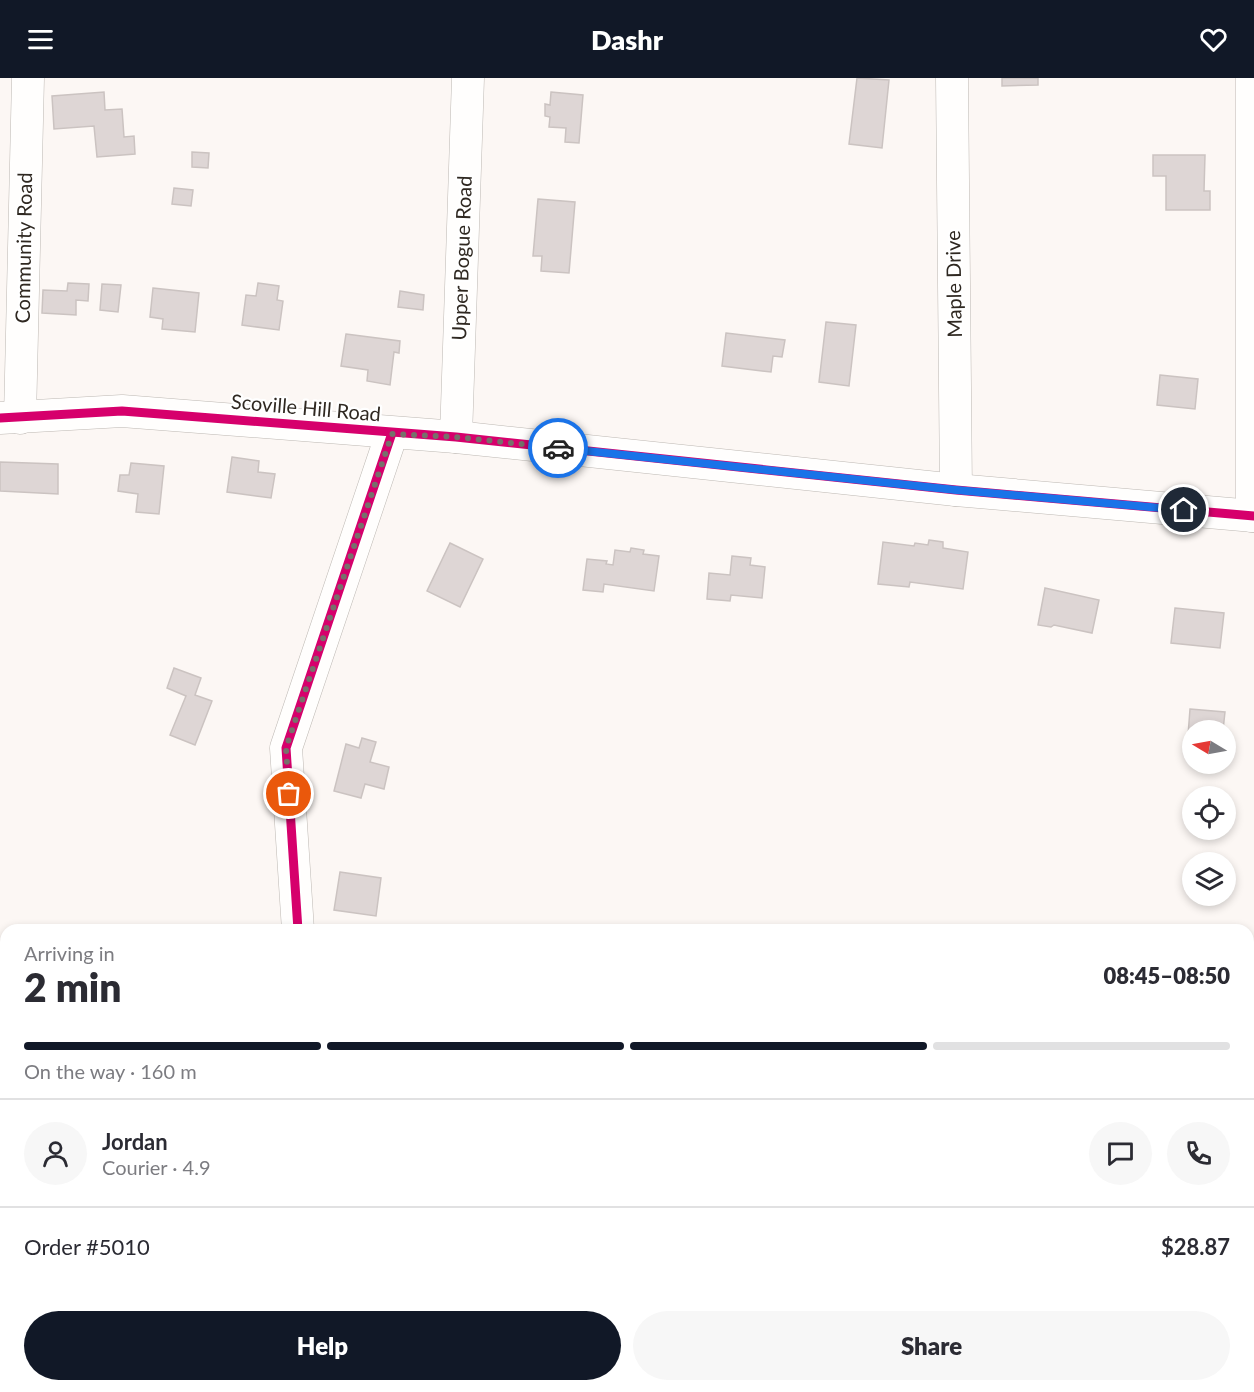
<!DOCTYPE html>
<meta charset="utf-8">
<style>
body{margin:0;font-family:Lato,sans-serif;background:#f7f7f7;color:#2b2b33;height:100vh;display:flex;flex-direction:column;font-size:22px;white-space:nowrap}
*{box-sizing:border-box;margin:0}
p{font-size:20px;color:#7c7c81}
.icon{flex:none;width:33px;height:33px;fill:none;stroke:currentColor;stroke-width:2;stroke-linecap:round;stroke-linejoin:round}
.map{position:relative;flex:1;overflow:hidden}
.side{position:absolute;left:0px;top:846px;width:1254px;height:468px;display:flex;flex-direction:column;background:#fff;border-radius:18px 18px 0 0;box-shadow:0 3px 9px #0003}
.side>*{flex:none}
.needle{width:39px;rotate:280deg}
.buttons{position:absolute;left:1182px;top:642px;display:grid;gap:12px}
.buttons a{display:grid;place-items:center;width:54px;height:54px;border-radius:50%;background:#fff;box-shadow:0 3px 9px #0003;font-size:30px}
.pin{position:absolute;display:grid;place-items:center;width:51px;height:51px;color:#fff;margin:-26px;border:3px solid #fff;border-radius:50%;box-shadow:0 2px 6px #0007}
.courier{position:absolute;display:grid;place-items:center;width:60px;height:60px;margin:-30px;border:4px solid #1a73e8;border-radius:50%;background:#fff;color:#222;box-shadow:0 2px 8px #0007}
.overview em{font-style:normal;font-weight:800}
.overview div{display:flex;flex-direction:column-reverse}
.overview{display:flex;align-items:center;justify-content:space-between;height:102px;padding:0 24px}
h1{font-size:39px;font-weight:800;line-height:45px}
.bar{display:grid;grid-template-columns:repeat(4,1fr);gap:9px 6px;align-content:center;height:72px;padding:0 24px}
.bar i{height:8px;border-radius:4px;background:#e1e1e2}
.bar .active{background:#111827}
.bar p{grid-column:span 4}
.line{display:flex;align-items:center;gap:15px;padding:0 24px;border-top:2px solid #e1e1e2}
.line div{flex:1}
.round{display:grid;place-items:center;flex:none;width:63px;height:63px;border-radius:32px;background:#f7f7f7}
.action{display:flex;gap:12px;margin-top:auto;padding:12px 24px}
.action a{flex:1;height:69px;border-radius:36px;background:#111827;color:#fff;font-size:24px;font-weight:800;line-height:69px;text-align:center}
.action a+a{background:#f7f7f7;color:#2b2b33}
header{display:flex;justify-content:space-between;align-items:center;height:78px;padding:0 24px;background:#111827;color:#fff;font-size:27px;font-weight:800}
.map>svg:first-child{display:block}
</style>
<header><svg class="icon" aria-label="menu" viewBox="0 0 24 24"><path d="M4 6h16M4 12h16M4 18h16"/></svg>Dashr<svg class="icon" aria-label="heart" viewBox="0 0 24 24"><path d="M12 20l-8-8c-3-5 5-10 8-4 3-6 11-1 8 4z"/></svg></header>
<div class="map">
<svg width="1254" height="1314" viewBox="0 0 1254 1314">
<rect width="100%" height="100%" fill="#fcf7f4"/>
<g fill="#ded6d5" stroke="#cbc3c1" stroke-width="1.5">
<polygon points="857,0 889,2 882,70 849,66"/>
<polygon points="1002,0 1038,0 1038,7 1002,8"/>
<polygon points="104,14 105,32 122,31 124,59 134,58 135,76 97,79 94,48 54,51 52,18"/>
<polygon points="551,14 583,17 579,65 565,64 566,50 549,49 550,39 545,38 545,26 550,27"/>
<polygon points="192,74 209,75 208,90 192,89"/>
<polygon points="1153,77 1205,77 1204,113 1210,113 1210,132 1166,132 1166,98 1153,98"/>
<polygon points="174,110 193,112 191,128 172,126"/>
<polygon points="538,121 575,124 569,195 541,193 542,178 533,178"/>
<polygon points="68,205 89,206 88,223 76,222 76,237 42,235 43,212 67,213"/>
<polygon points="258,205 279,208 277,222 283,223 279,252 242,247 246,217 256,218"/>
<polygon points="102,206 121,207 118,234 100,232"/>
<polygon points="153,210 199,215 195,254 162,251 163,241 150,239"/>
<polygon points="400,213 424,217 423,232 398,229"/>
<polygon points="826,244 856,247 849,308 819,304"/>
<polygon points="726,255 785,262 782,279 773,278 771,294 722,288"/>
<polygon points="346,256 400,263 399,275 394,274 390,307 367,303 368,292 341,288"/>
<polygon points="1160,297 1198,301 1195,331 1157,327"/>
<polygon points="232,379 259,383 258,394 275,396 271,420 227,414"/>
<polygon points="0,384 58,386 58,416 0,413"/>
<polygon points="131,385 164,388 159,436 136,434 138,416 118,413 120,397 129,397"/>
<polygon points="929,462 943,464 943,470 968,474 963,511 910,504 909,509 878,506 883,464 914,468 915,465 928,467"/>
<polygon points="450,465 483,481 460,529 427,513"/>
<polygon points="631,470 644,472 643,476 659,478 654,513 604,506 603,514 583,512 587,481 607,483 606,486 613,487 615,472 630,474"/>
<polygon points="732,478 751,480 750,487 765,489 762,520 731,517 730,523 707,521 709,495 730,497"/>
<polygon points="1045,510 1099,522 1092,555 1054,547 1051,549 1038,547"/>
<polygon points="1175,530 1224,535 1220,570 1171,565"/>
<polygon points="174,590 201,600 195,617 212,623 195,667 170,657 186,618 167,610"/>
<polygon points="1190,631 1225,634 1223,652 1192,652 1192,672 1187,671"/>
<polygon points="362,660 376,664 370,684 389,689 384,711 365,706 361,720 334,713 346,666 359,670"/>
<polygon points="340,794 381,800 376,838 334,832"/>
<polygon points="185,849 185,852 141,852 141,851"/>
<rect x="447" y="1309" width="51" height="5"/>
</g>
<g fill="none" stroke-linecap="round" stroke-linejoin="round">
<g stroke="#bdb8b3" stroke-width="33">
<g id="minor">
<polyline points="952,0 956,412"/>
<polyline points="1252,0 1252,438"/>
<polyline points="0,340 122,333 456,359 956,412 1254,438"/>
<polyline points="20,340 28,0"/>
<polyline points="456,359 468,0"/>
<polyline points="298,852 286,670 392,355"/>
<polyline points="329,1308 329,1314"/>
</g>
</g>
<use href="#minor" stroke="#fffefd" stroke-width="32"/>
<g stroke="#fff" stroke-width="13">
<g id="cycleway">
<polyline points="0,340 122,333 456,359 956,412 1254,438"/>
<polyline points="298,852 286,670 392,355"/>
</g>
</g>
<use href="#cycleway" stroke="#d6006c" stroke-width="9"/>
</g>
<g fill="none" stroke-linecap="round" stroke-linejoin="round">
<polyline stroke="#77706b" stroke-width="6" stroke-dasharray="0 10.8" points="289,716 286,670 392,356 456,359 558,370"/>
<polyline stroke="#1a73e8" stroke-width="8" points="558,370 956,412 1184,432"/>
</g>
<g text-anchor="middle" stroke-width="4.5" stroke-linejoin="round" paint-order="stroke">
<g font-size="20" fill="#2f2821" stroke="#fff">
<text transform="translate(24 170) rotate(-89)" y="7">Community Road</text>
<text transform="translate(462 180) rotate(-88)" y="7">Upper Bogue Road</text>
<text transform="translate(954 206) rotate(-91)" y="7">Maple Drive</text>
<text transform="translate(306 330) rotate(5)" y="7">Scoville Hill Road</text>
</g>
</g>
</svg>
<div class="buttons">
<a><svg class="needle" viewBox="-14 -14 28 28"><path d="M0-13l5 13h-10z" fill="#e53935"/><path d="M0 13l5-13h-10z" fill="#7c7c81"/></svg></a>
<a><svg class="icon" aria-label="locate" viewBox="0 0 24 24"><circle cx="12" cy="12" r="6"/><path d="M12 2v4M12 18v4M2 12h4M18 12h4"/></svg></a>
<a><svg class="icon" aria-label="layers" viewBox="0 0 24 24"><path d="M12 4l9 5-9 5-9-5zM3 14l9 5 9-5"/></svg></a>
</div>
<div class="pin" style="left:289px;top:716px;background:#ea580c"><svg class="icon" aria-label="bag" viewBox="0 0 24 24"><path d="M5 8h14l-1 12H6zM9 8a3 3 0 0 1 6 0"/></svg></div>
<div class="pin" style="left:1184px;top:432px;background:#1f2937"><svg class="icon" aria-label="home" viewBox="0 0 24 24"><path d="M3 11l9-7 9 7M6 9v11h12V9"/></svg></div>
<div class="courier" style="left:558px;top:370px"><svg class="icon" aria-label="car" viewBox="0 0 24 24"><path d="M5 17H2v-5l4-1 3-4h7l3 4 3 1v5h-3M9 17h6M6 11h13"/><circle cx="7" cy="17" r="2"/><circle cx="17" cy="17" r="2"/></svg></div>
<section class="side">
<div class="overview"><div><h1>2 min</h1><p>Arriving in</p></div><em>08:45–08:50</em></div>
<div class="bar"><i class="active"></i><i class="active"></i><i class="active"></i><i></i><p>On the way · 160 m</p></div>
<div class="line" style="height:108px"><a class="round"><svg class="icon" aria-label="person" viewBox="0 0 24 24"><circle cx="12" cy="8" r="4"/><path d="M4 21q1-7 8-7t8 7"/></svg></a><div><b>Jordan</b><p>Courier · 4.9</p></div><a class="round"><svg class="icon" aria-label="chat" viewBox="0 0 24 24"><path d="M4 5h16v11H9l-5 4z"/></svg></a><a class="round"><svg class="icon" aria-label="phone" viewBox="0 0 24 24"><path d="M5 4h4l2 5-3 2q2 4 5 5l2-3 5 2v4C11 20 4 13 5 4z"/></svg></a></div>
<div class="line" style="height:78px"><div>Order #5010</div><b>$28.87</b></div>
<div class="action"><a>Help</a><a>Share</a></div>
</section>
</div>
